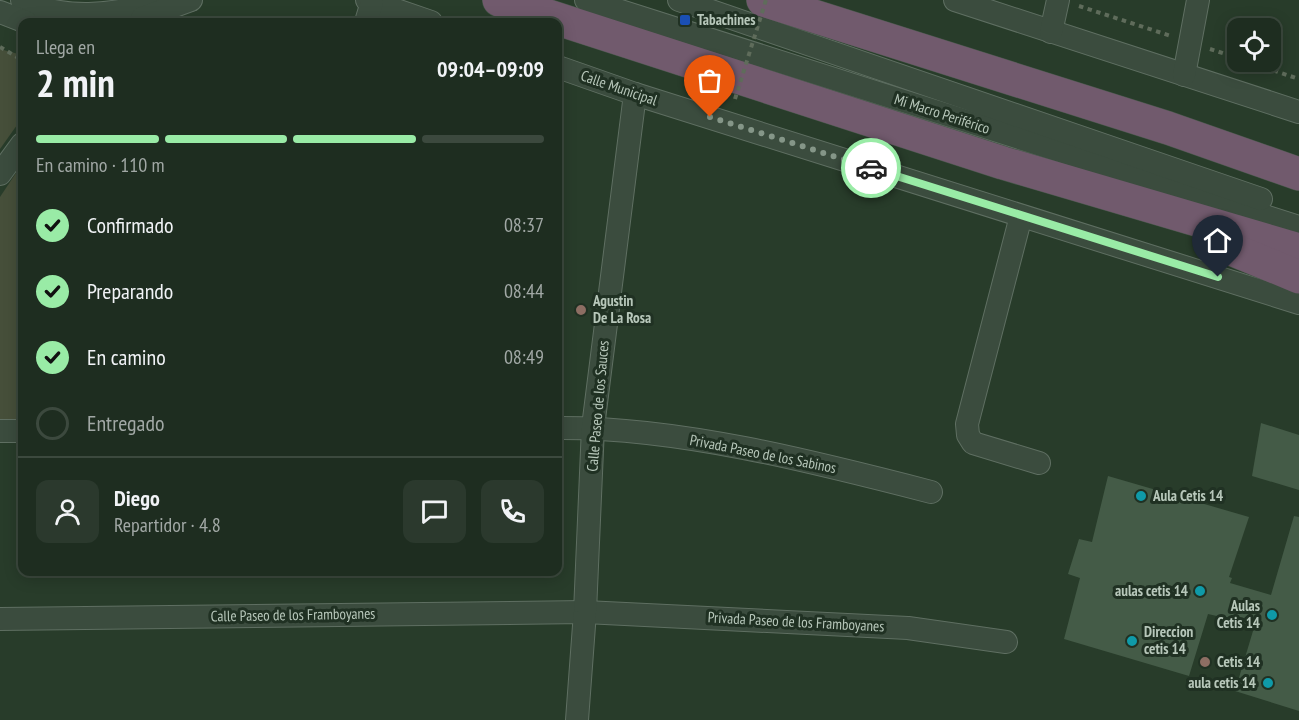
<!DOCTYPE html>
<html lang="es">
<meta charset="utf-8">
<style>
body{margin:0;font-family:"PT Sans Narrow",sans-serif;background:#2b392d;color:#f1f3f6;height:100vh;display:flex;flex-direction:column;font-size:22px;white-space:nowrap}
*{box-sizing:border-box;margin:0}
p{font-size:20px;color:#a1a8a5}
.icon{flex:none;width:33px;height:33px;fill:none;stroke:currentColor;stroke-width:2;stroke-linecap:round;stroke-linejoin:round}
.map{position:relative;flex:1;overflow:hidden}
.side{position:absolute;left:18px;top:18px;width:544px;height:558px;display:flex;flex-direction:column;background:#1e2d20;border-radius:12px;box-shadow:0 3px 15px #0003,0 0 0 2px #3c493e}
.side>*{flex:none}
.fabs{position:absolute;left:1227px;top:18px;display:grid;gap:12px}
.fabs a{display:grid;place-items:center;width:54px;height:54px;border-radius:12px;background:#1e2d20;box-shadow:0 3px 15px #0003,0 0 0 2px #3c493e;font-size:30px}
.pin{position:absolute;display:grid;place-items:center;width:51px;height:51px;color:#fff;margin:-62px -26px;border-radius:50% 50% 50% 0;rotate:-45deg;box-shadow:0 0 6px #0007}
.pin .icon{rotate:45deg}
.courier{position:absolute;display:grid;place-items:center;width:60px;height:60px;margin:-30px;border:4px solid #99eba6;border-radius:50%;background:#fff;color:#222;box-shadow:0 2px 8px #0007}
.headline em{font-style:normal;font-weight:600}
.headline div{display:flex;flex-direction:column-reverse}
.headline{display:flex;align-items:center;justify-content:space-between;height:102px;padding:0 18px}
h1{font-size:39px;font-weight:600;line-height:45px}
.bar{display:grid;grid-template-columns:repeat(4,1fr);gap:9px 6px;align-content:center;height:72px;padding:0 18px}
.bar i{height:8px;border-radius:4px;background:#3c493e}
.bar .on{background:#99eba6}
.bar p{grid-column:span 4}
.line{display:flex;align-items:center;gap:15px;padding:0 18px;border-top:2px solid #3c493e}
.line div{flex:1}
.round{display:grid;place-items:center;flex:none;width:63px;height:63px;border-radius:12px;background:#2b392d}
ol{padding:0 18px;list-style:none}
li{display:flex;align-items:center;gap:18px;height:66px}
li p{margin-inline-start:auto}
li .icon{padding:6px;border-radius:50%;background:#99eba6;color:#111;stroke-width:4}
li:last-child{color:#a1a8a5}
li i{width:33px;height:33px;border:3px solid #3c493e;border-radius:50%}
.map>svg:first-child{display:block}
</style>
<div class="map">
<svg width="1299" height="720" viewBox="0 0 1299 720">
<rect width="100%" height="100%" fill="#283c2a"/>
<g fill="#464f3a">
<polygon points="0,49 22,55 22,118 0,149"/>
<polygon points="22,164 22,420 0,421 0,197"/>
</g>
<g fill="#445b47">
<polygon points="1261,423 1299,435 1299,490 1252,476"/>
<polygon points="1108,476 1249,517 1229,577 1232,578 1230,583 1271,595 1294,516 1299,517 1299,711 1235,691 1253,631 1241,628 1243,622 1208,614 1189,676 1064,639 1080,578 1068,574 1079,539 1092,542"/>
</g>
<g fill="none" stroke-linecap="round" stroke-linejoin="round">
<g stroke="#5f6f62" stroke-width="24">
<g id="minor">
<path d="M22,0C60,20 117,17 156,0"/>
<polyline points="367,0 431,22"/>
<polyline points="586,0 1299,227"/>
<polyline points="679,0 1261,199"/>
<polyline points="955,0 1299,112"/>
<polyline points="0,12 26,22"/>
<polyline points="142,18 191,0"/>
<polyline points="366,22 372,2"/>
<polyline points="1051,32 1058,0"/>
<polyline points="558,67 635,94 1299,303"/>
<polyline points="1184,75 1198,0"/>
<polyline points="0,174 22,144"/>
<polyline points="1021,216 967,424 968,435 973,443 1039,463"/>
<path d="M558,428C678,427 815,462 931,492"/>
<polyline points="0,431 22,431"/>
<polyline points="0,619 585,612 908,628 1006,642"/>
<polyline points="577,720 585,612 593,427 635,94"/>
</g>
</g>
<g stroke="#465749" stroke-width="34">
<g id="highway">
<polyline points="499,0 1003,163 1299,250"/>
<polyline points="763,0 1168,128 1299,174"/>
<polyline points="1224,246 1299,277"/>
</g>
</g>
<g stroke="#5f6c5b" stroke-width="4" stroke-dasharray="4.5 4.5" stroke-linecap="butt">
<polyline points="1079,6 1171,36"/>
<polyline points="0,47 22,60"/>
<polyline points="1210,49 1238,58"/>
<polyline points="1248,62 1299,79"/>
</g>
<use href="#minor" stroke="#3b4c3e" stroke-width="22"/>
<use href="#highway" stroke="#715a6d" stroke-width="33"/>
<polyline stroke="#5f6c5b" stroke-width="4" stroke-dasharray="4.5 4.5" stroke-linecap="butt" points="735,99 766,0"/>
</g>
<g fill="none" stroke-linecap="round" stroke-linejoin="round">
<polyline stroke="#859688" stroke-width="6" stroke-dasharray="0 10.8" points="710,117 871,168"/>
<polyline stroke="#99eba6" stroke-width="8" points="871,168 1218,277"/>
</g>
<rect fill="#1a4fb4" stroke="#203123" stroke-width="2" x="679" y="14" width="12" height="12" rx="3"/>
<g fill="#8d6e63" stroke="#203123" stroke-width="2">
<circle cx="581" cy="310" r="6"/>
<circle cx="1205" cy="662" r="6"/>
</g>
<g fill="#0f9aa8" stroke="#203123" stroke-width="2">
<circle cx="1141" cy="496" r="6"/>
<circle cx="1200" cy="591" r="6"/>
<circle cx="1272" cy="615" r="6"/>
<circle cx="1132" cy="641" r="6"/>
<circle cx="1268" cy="683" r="6"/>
</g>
<g text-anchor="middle" stroke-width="6" stroke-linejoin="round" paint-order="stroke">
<g font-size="15" font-weight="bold" fill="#b7c7ba" stroke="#203123" text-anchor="start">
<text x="697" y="25">Tabachines</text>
<text x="593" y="306">Agustin<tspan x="593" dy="17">De La Rosa</tspan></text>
<text x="1153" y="501">Aula Cetis 14</text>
<text x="1188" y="596" text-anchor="end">aulas cetis 14</text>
<text x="1260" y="611" text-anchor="end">Aulas<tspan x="1260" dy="17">Cetis 14</tspan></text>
<text x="1144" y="637">Direccion<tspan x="1144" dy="17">cetis 14</tspan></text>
<text x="1217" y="667">Cetis 14</text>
<text x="1256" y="688" text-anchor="end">aula cetis 14</text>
</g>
<g font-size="15" fill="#b7c7ba" stroke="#203123">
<text transform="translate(619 88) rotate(19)" y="5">Calle Municipal</text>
<text transform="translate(942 114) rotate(18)" y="5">Mi Macro Periférico</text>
<text transform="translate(598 406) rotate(-85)" y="5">Calle Paseo de los Sauces</text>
<text transform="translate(763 454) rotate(11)" y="5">Privada Paseo de los Sabinos</text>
<text transform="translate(293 615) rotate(-1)" y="5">Calle Paseo de los Framboyanes</text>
<text transform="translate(796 622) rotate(3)" y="5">Privada Paseo de los Framboyanes</text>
</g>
</g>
</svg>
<div class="fabs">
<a><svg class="icon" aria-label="locate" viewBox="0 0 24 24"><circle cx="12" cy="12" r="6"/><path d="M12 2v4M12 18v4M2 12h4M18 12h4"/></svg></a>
</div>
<div class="pin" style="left:710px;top:117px;background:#ea580c"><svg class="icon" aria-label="bag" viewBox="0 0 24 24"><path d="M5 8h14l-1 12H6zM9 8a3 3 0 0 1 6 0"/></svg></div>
<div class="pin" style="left:1218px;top:277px;background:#1f2937"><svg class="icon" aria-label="home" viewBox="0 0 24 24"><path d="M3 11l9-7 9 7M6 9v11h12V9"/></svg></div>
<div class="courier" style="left:871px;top:168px"><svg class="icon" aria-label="car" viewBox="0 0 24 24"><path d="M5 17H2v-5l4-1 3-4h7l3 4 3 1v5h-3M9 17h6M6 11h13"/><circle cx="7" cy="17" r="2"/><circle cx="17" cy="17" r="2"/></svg></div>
<section class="side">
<div class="headline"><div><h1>2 min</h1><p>Llega en</p></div><em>09:04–09:09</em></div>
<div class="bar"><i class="on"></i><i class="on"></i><i class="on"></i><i></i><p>En camino · 110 m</p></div>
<ol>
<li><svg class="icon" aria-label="check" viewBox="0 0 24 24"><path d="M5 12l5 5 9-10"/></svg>Confirmado<p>08:37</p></li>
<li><svg class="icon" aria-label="check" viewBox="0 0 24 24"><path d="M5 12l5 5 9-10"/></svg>Preparando<p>08:44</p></li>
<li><svg class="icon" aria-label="check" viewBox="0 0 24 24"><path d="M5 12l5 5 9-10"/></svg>En camino<p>08:49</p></li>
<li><i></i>Entregado</li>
</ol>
<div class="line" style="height:108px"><a class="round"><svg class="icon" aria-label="person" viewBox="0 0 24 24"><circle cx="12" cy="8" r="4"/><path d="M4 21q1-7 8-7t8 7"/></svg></a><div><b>Diego</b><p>Repartidor · 4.8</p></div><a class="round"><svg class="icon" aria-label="chat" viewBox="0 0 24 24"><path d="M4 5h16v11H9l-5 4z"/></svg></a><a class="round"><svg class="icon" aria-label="phone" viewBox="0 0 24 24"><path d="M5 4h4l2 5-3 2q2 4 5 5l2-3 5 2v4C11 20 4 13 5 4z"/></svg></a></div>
</section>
</div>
